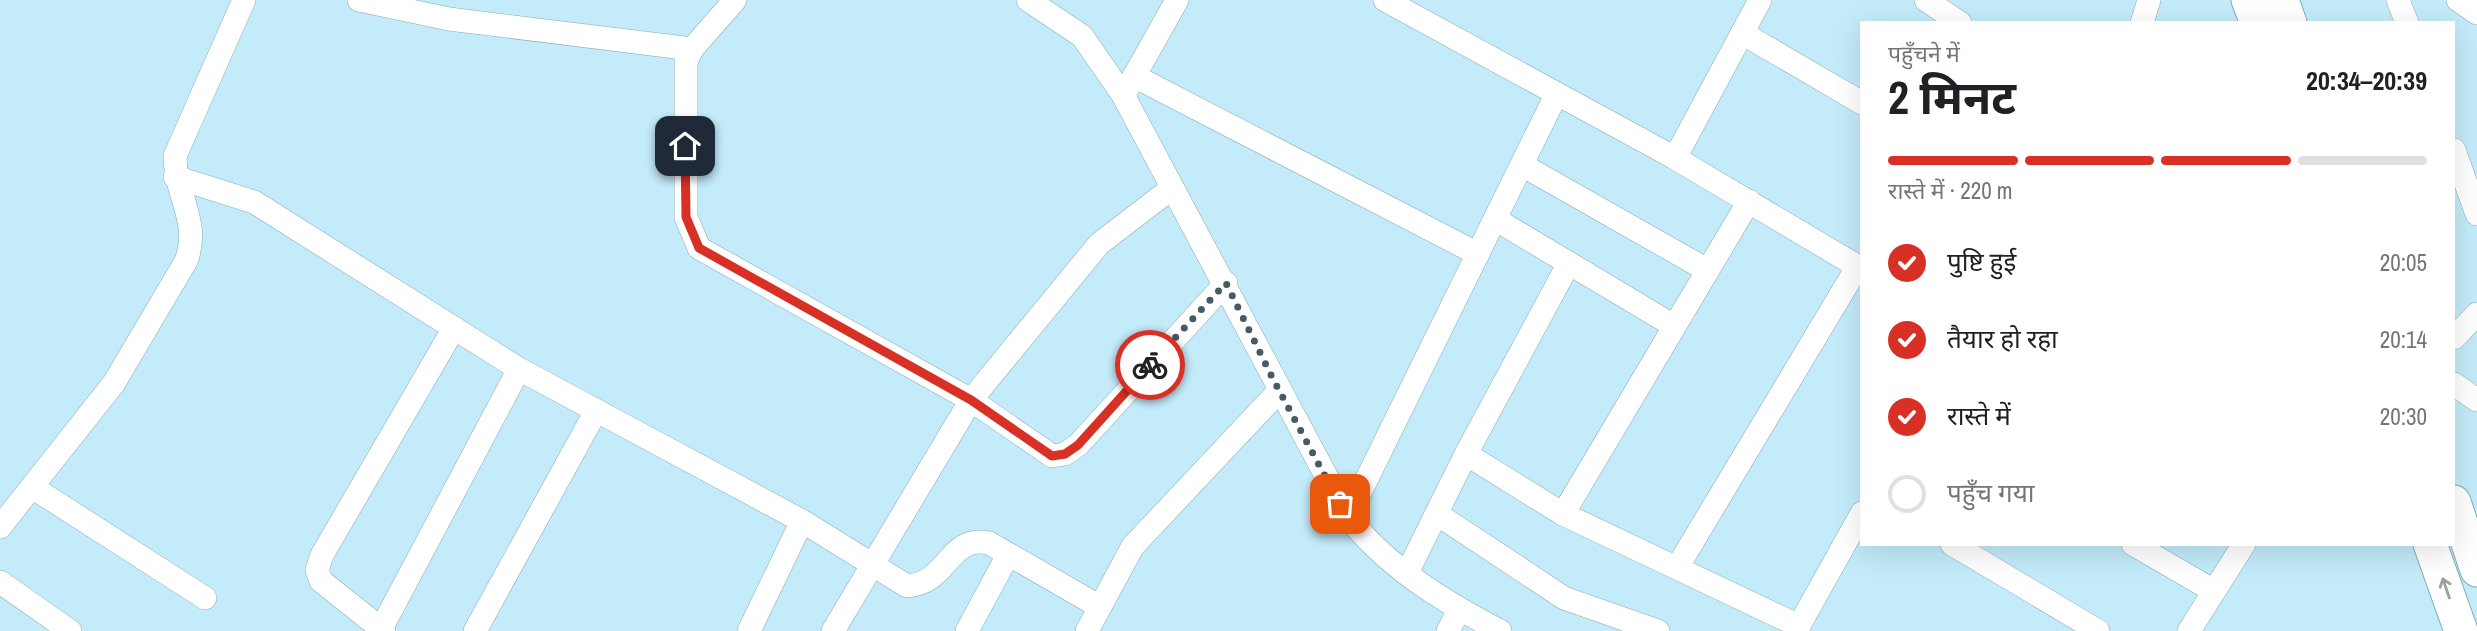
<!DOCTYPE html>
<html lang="hi">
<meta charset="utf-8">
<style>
body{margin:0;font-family:"Archivo Narrow","Noto Sans Devanagari",sans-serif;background:#f6f6f6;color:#202124;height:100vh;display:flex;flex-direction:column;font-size:26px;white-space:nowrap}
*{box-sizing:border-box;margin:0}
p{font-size:23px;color:#757577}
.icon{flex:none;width:38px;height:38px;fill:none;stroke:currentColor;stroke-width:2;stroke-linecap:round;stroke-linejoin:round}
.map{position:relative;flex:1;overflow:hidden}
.details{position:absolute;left:1860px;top:21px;width:595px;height:525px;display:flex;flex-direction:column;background:#fff;border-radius:0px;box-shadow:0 7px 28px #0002}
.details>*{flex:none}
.pin{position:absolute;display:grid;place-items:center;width:60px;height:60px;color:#fff;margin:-30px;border-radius:14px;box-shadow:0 4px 10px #0006}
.courier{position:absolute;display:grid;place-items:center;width:70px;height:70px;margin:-35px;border:5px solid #d93025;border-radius:50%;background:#fff;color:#222;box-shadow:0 2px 9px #0007}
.headline em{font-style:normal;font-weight:700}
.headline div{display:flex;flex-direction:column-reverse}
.headline{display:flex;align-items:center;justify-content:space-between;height:119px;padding:0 28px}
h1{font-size:46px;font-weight:700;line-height:52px}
.bar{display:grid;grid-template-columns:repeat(4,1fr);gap:10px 7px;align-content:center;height:84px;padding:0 28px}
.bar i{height:9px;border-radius:5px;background:#e0e0e0}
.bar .active{background:#d93025}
.bar p{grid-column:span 4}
ol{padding:0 28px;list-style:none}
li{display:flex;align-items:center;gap:21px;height:77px}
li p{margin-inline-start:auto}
li .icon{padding:7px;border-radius:50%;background:#d93025;color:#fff;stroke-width:4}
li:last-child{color:#757577}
li i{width:38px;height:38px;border:4px solid #e0e0e0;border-radius:50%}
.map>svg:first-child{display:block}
</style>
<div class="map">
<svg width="2477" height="631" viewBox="0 0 2477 631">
<rect width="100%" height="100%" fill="#c3ebf9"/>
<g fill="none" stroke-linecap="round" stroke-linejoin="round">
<g stroke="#86acb9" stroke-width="24">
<g id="street">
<polyline points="359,0 449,19 692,49"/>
<polyline points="735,0 692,49 686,62 686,217 699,248 971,400 1052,456 1065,454 1078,445 1226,283"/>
<path d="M1028,0L1082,36L1123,95L1348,517C1387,567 1444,602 1500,631"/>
<polyline points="1385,0 1675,158 1862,269"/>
<polyline points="1926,0 1960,23"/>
<polyline points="2398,0 2407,23"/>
<polyline points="2458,0 2477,13"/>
<polyline points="2142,23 2149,0"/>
<polyline points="1742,33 1862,103"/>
<polyline points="1134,76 1478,254"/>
<polyline points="1127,89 1177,0"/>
<polyline points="2454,150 2477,214"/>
<polyline points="1675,158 1760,0"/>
<polyline points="1522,165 1707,270"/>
<path d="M175,177L254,202L519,369L802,521L907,586C948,584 948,534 989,543L1100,607"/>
<polyline points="1495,219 1674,326"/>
<polyline points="2454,338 2477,314"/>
<polyline points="2454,384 2477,400"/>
<polyline points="1466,454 1563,514 1799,626"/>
<polyline points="32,487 205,598"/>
<polyline points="1437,514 1564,598 1658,631"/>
<polyline points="1563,514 1749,201"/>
<polyline points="1348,517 1556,95"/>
<path d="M0,527L114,383L186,261C201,222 175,196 175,156L244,0"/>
<polyline points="1952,544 2098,631"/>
<polyline points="2133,544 2214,591"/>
<polyline points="1678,566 1858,266"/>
<polyline points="1407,573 1466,454 1569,263"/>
<polyline points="0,582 70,631"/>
<polyline points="381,629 519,369"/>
<polyline points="384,631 321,581 317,570 322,555 454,328"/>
<polyline points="475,631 596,411"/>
<polyline points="749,631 802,521"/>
<polyline points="833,631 971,400 1099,244 1172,188"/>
<polyline points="967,631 1008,555"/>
<polyline points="1087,631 1133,546 1279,391"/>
<polyline points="1448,631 1459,610"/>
<polyline points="1796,631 1862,513"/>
<polyline points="2189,631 2244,544"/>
</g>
</g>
<g stroke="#86acb9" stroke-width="35">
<g id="secondary">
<polyline points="2248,0 2257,23"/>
<polyline points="2282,0 2290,23"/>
<polyline points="2454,502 2477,570"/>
<polyline points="2430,544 2461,631"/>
</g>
</g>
<use href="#street" stroke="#fff" stroke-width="23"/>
<use href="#secondary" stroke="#fff" stroke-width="33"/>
</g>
<defs><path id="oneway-shaft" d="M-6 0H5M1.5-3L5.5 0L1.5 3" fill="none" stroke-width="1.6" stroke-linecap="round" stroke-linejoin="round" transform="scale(1.75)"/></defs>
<use stroke="#9a9fa0" href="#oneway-shaft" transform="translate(2446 588) rotate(-109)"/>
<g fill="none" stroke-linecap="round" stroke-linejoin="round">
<polyline stroke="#465b63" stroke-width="7" stroke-dasharray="0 12.6" points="1150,365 1226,283 1273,379 1340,504"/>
<polyline stroke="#d93025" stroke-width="9" points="685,146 686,217 699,248 971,400 1052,456 1065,454 1078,445 1150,365"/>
</g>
</svg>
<div class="pin" style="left:1340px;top:504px;background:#ea580c"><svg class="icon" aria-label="bag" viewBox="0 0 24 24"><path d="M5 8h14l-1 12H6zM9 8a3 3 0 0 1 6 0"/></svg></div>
<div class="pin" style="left:685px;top:146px;background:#1f2937"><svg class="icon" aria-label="home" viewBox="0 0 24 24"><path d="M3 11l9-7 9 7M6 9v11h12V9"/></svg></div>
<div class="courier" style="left:1150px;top:365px"><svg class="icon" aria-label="bike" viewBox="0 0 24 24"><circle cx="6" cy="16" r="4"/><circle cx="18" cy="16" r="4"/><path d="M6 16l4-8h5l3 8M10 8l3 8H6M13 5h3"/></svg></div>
<section class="details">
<div class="headline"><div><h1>2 मिनट</h1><p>पहुँचने में</p></div><em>20:34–20:39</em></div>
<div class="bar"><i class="active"></i><i class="active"></i><i class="active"></i><i></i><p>रास्ते में · 220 m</p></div>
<ol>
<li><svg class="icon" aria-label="check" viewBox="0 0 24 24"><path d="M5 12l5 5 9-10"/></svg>पुष्टि हुई<p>20:05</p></li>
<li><svg class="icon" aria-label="check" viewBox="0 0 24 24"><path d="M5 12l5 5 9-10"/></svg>तैयार हो रहा<p>20:14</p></li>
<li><svg class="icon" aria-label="check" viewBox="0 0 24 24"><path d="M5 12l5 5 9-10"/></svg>रास्ते में<p>20:30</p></li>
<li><i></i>पहुँच गया</li>
</ol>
</section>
</div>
